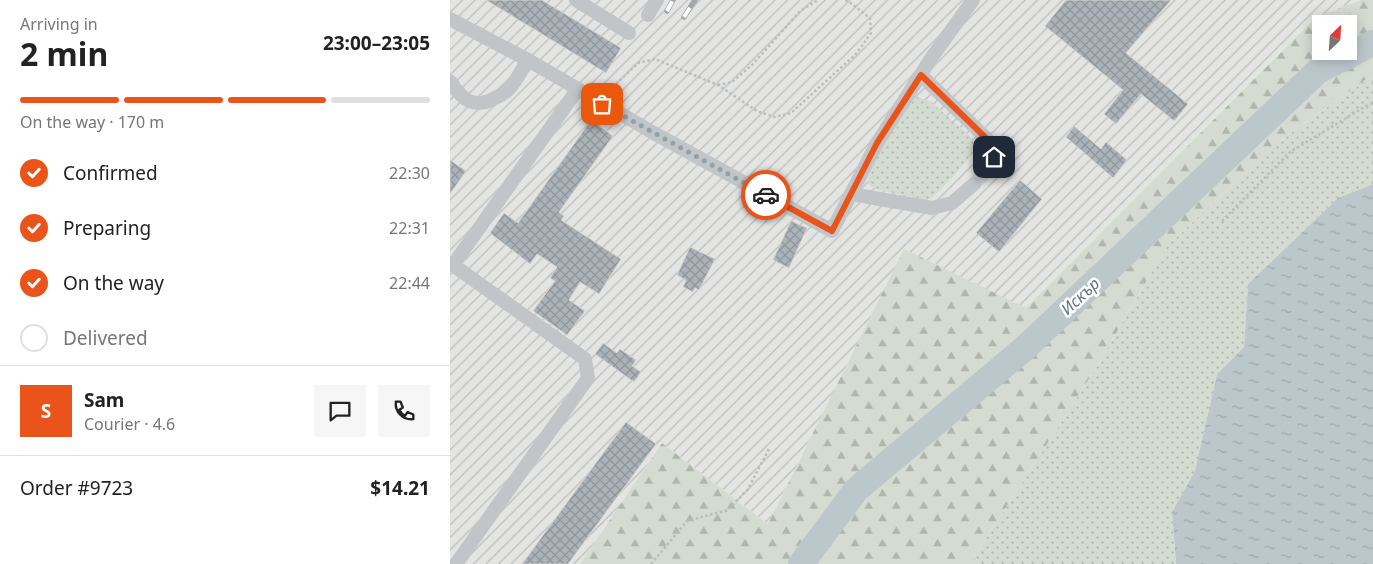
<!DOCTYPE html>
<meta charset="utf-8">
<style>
body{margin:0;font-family:"Noto Sans",sans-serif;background:#f6f6f6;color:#222;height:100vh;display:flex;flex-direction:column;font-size:19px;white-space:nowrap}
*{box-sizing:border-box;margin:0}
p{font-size:16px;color:#767676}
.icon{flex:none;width:28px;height:28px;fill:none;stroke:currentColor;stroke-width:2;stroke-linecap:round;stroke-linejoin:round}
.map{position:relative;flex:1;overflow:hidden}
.sheet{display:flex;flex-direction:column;background:#fff;width:450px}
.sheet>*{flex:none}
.needle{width:32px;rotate:25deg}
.controls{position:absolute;left:862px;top:15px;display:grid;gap:10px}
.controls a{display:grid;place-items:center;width:45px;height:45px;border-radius:0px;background:#fff;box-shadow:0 2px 12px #0003;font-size:25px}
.pin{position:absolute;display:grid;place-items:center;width:42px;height:42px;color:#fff;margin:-21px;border-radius:10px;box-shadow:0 2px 8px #0006}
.courier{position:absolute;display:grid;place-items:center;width:50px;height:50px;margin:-25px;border:4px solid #ea5319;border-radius:50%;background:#fff;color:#222;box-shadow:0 1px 6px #0007}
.headline em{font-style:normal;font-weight:700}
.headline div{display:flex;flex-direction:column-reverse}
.headline{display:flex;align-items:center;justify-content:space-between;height:85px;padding:0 20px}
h1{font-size:32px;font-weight:700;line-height:38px}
.bar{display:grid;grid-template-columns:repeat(4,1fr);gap:8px 5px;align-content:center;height:60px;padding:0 20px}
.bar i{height:6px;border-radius:4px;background:#e0e0e0}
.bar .selected{background:#ea5319}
.bar p{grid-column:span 4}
.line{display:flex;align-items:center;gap:12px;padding:0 20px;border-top:1px solid #e0e0e0}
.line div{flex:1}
.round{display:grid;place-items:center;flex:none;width:52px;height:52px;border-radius:0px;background:#f6f6f6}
ol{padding:0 20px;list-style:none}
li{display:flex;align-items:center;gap:15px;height:55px}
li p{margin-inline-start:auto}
li .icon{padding:5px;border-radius:50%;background:#ea5319;color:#fff;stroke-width:4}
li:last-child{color:#767676}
li i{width:28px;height:28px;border:2px solid #e0e0e0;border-radius:50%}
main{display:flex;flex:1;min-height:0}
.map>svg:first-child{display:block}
</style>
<main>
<section class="sheet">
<div class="headline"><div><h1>2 min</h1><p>Arriving in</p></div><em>23:00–23:05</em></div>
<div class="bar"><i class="selected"></i><i class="selected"></i><i class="selected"></i><i></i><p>On the way · 170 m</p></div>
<ol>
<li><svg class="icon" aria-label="check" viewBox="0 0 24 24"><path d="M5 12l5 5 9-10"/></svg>Confirmed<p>22:30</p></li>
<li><svg class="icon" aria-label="check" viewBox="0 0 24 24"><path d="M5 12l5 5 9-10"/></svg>Preparing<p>22:31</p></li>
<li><svg class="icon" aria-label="check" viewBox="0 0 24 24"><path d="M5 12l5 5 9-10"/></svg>On the way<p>22:44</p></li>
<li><i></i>Delivered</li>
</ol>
<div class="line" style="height:90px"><b class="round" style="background:#ea5319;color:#fff">S</b><div><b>Sam</b><p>Courier · 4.6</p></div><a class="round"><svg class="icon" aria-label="chat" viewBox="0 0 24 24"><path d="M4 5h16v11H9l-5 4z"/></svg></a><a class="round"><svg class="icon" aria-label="phone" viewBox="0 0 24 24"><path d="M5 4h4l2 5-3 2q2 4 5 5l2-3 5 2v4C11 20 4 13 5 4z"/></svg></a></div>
<div class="line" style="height:65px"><div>Order #9723</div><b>$14.21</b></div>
</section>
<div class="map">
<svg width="923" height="564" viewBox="0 0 923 564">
<defs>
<pattern id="industrial-furrows" width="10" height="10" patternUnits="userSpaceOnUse" patternTransform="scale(1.25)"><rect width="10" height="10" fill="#e4e5e3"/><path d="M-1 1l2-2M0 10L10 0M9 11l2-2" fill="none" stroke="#bcbebd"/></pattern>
<pattern id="grass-dots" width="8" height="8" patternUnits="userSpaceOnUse" patternTransform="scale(1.25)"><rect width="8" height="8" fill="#d4dbd0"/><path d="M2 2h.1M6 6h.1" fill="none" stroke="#afb6ae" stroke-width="1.8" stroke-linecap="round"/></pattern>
<pattern id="forest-firs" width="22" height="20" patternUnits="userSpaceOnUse" patternTransform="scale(1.25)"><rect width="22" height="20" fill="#d4dbd0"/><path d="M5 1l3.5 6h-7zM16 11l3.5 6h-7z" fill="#afb6ae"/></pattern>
<pattern id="water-ripples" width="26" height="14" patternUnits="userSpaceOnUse" patternTransform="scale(1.25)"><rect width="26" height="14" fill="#bcc7cc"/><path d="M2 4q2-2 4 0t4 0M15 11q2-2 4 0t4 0" fill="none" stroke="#9ca6ab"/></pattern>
<pattern id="building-cross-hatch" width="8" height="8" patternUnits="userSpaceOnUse" patternTransform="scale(1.25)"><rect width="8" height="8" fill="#abb2b8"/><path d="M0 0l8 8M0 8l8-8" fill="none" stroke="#8f959b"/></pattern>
</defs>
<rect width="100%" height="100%" fill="#f4f4ef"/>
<polygon fill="url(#industrial-furrows)" points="0,0 911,0 866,17 576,309 454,250 318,524 212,443 130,564 0,564"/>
<g fill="url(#grass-dots)">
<polygon points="923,78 923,184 888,198 798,284 794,347 767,374 745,472 722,512 726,564 531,564 524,557 644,371 717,246 827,143 915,80"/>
<path d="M467,97L480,101L520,136C523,141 525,145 522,151C517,164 494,186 483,197L476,200L426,189L418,184L419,172L450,114L459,103Z"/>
</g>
<path fill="url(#forest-firs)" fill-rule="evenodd" d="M911,0H923V78L915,80L827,143L717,246L644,371L524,557L531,564H130L212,443L318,524L454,249L576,308L866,17ZM871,24H899V51H871Z"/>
<polygon fill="url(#water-ripples)" points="923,184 923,564 726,564 722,512 745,471 767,374 794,347 798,284 888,198"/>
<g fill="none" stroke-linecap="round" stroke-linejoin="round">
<polyline stroke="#bcc7cc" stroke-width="26" points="351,564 406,490 575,348 868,71 923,43"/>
</g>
<g fill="url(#building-cross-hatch)" stroke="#d5d5d2">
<polygon points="36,0 92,0 171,48 156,73"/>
<polygon points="616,0 721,0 676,53 738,104 724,121 691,94 666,124 654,114 673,90 595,26"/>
<polygon points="141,120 163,136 109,212 114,216 111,220 171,259 149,294 130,282 119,300 135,311 117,335 83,311 105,281 100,278 107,267 87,254 80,264 40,233 54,213 68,223"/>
<polygon points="624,126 651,149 656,142 677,160 663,178 616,137"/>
<polygon points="0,160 16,171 0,194"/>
<polygon points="570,180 592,199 549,252 526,233"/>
<polygon points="341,221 357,228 339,268 323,260"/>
<polygon points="240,247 265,259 249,290 245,288 243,292 233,287 236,280 227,275"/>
<polygon points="153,343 167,353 170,349 186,360 182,366 191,372 184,382 145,354"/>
<polygon points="176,422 206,444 118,564 72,564"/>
</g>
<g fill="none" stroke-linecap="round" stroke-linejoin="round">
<polyline stroke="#cfd4d4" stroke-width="14" stroke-dasharray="14 7" stroke-linecap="butt" points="524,184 538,169"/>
<g stroke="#babdbf" stroke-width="2.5" stroke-dasharray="2.5 2.5" stroke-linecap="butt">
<polyline points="268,85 282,82 304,63 350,11 368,0"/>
<polyline points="160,92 167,83 188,63 205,59 268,85 307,111 325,117 341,113 406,54 421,33 420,18 398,1 393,0"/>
<polyline points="772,221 840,152 916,106 923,103"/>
<polyline points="201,564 237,521 278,510 298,489 320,447"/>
</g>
<g stroke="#c1c5c8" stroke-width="14">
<polyline points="126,0 179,33"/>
<polyline points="198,15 207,0"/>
<polyline points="0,19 78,60 202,132 382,231 427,143 482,57 523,0"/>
<path d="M471,75L537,139C545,150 544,157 538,169"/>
<path d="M0,81C11,99 24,110 45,98C49,96 55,93 58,90C66,82 72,69 78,60"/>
<polyline points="401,194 482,208 502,203 524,184"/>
<polyline points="0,263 3,265 127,90"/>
<polyline points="3,265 135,359 138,378 6,564"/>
</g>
<g stroke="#a1a7ad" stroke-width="5.5">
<g id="rail">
<polyline points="217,11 223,0"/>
<polyline points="234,17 245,0"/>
</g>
</g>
<use href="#rail" stroke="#fff" stroke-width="4" stroke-dasharray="11" stroke-linecap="butt"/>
</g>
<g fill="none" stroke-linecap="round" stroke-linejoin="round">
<polyline stroke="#94a0a8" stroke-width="5" stroke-dasharray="0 9" points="152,104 316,195"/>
<polyline stroke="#ea5319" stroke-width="6" points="316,195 382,231 427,143 471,75 537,139 543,147 544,157"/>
</g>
<g text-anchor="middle" stroke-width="5" stroke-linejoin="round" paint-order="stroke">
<g font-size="16" font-style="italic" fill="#5d7580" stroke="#fff">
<text transform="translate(630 296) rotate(-43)" y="6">Искър</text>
</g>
</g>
</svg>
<div class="controls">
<a><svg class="needle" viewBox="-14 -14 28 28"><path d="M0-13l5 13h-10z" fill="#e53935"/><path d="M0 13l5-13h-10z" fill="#767676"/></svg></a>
</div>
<div class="pin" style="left:152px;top:104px;background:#ea580c"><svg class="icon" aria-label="bag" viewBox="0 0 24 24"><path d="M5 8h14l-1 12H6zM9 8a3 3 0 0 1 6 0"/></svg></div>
<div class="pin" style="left:544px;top:157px;background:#1f2937"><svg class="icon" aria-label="home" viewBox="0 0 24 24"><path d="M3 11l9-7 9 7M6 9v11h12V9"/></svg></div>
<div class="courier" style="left:316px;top:195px"><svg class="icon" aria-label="car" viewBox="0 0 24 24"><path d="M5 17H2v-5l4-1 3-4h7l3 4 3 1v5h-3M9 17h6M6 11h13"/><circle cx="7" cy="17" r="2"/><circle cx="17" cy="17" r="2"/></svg></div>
</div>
</main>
